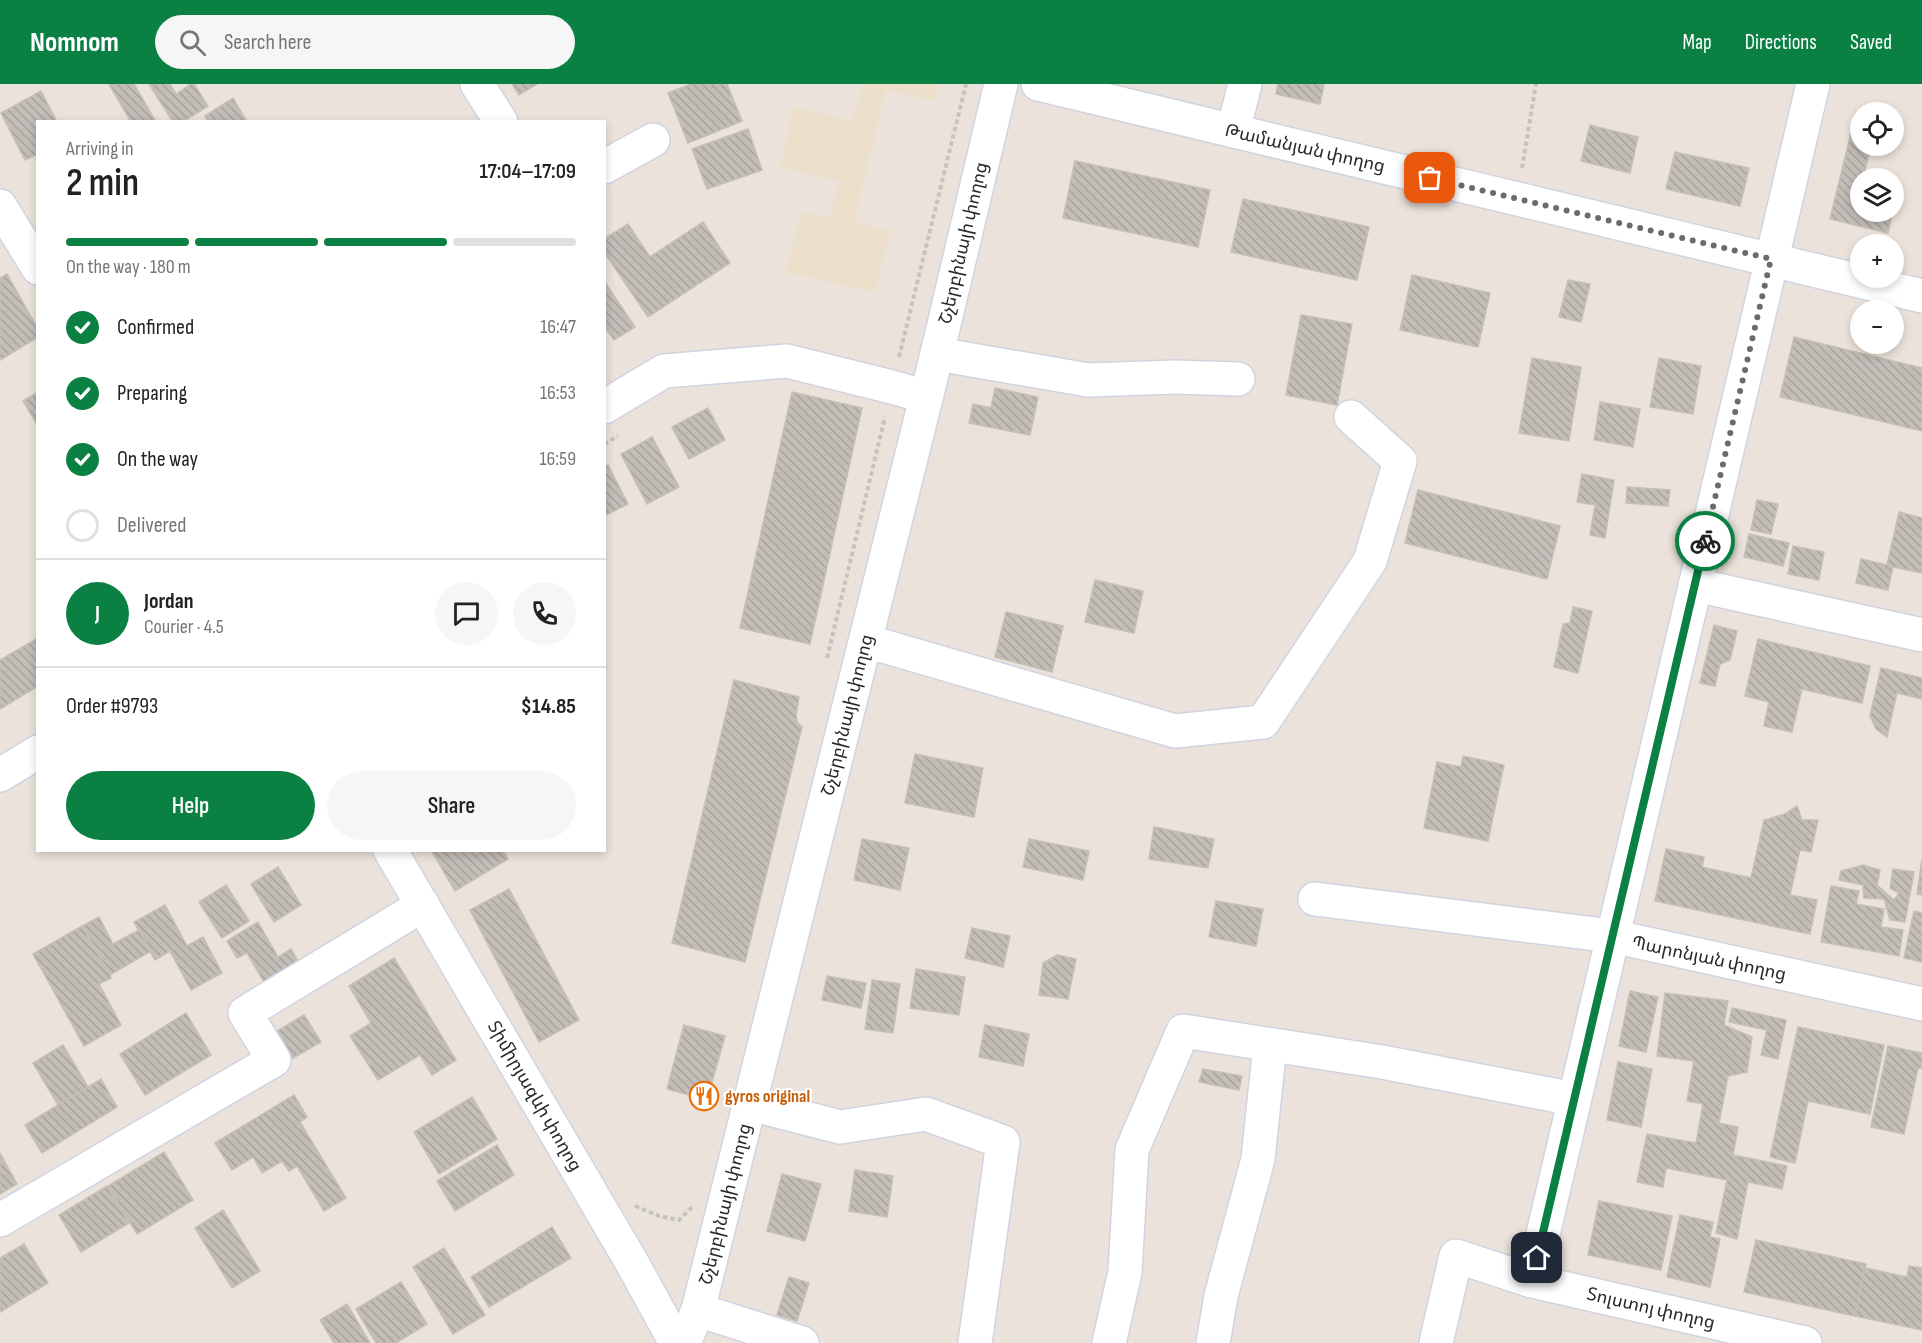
<!DOCTYPE html>
<meta charset="utf-8">
<style>
body{margin:0;font-family:"Sofia Sans Condensed","Noto Sans Armenian",sans-serif;background:#f6f6f6;color:#222;height:100vh;display:flex;flex-direction:column;font-size:22px;white-space:nowrap}
*{box-sizing:border-box;margin:0}
p{font-size:20px;color:#767676}
.icon{flex:none;width:33px;height:33px;fill:none;stroke:currentColor;stroke-width:2;stroke-linecap:round;stroke-linejoin:round}
.map{position:relative;flex:1;overflow:hidden}
.details{position:absolute;left:36px;top:36px;width:570px;height:732px;display:flex;flex-direction:column;background:#fff;border-radius:0px;box-shadow:0 3px 9px #0003}
.details>*{flex:none}
.buttons{position:absolute;left:1850px;top:18px;display:grid;gap:12px}
.buttons a{display:grid;place-items:center;width:54px;height:54px;border-radius:50%;background:#fff;box-shadow:0 3px 9px #0003;font-size:30px}
.pin{position:absolute;display:grid;place-items:center;width:51px;height:51px;color:#fff;margin:-26px;border-radius:12px;box-shadow:0 3px 9px #0006}
.courier{position:absolute;display:grid;place-items:center;width:60px;height:60px;margin:-30px;border:4px solid #0b8043;border-radius:50%;background:#fff;color:#222;box-shadow:0 2px 8px #0007}
.summary em{font-style:normal;font-weight:600}
.summary div{display:flex;flex-direction:column-reverse}
.summary{display:flex;align-items:center;justify-content:space-between;height:102px;padding:0 30px}
h1{font-size:39px;font-weight:600;line-height:45px}
.bar{display:grid;grid-template-columns:repeat(4,1fr);gap:9px 6px;align-content:center;height:72px;padding:0 30px}
.bar i{height:8px;border-radius:4px;background:#e0e0e0}
.bar .current{background:#0b8043}
.bar p{grid-column:span 4}
.line{display:flex;align-items:center;gap:15px;padding:0 30px;border-top:2px solid #e0e0e0}
.line div{flex:1}
.round{display:grid;place-items:center;flex:none;width:63px;height:63px;border-radius:32px;background:#f6f6f6}
ol{padding:0 30px;list-style:none}
li{display:flex;align-items:center;gap:18px;height:66px}
li p{margin-inline-start:auto}
li .icon{padding:6px;border-radius:50%;background:#0b8043;color:#fff;stroke-width:4}
li:last-child{color:#767676}
li i{width:33px;height:33px;border:3px solid #e0e0e0;border-radius:50%}
.cta{display:flex;gap:12px;margin-top:auto;padding:12px 30px}
.cta a{flex:1;height:69px;border-radius:36px;background:#0b8043;color:#fff;font-size:24px;font-weight:600;line-height:69px;text-align:center}
.cta a+a{background:#f6f6f6;color:#222}
header{display:flex;align-items:center;gap:36px;box-sizing:border-box;height:84px;padding:0 30px;background:#0b8043;color:#fff}
header strong{font-size:28px}
nav{display:flex;gap:33px;margin-inline-start:auto;font-size:21px}
.search{width:420px;height:54px;background:#f6f6f6;display:flex;align-items:center;gap:15px;box-sizing:border-box;padding:0 21px;border-radius:33px;color:#767676;font-size:22px}
.map>svg:first-child{display:block}
</style>
<header>
<strong>Nomnom</strong>
<div class="search"><svg class="icon" aria-label="search" viewBox="0 0 24 24"><circle cx="10" cy="10" r="6"/><path d="M15 15l6 6"/></svg>Search here</div>
<nav><a>Map</a><a>Directions</a><a>Saved</a></nav>
</header>
<div class="map">
<svg width="1922" height="1259" viewBox="0 0 1922 1259">
<defs>
<pattern id="building-back-hatch" width="6" height="6" patternUnits="userSpaceOnUse" patternTransform="scale(1.5)"><rect width="6" height="6" fill="#c3bdb8"/><path d="M-1 5l2 2M0 0l6 6M5-1l2 2" fill="none" stroke="#a8a29e"/></pattern>
</defs>
<rect width="100%" height="100%" fill="#ebe3db"/>
<polygon fill="#ece0cb" points="862,0 938,0 934,17 886,6 854,138 890,147 875,209 786,188 801,127 830,134 839,97 780,83 794,23 853,37"/>
<g fill="url(#building-back-hatch)" stroke="#c6bfb5" stroke-width="1.5">
<polygon points="109,0 134,0 156,38 131,38"/>
<polygon points="149,0 170,0 176,10 191,0 194,0 208,22 183,38 173,38"/>
<polygon points="512,0 537,0 519,11"/>
<polygon points="691,0 727,0 742,37 688,59 668,9"/>
<polygon points="1278,0 1324,0 1320,20 1276,10"/>
<polygon points="41,7 57,38 38,38 38,70 25,76 1,29"/>
<polygon points="233,14 247,38 208,38 205,32"/>
<polygon points="1856,28 1860,29 1860,62 1871,62 1863,94 1860,94 1860,106 1856,122 1860,123 1860,128 1878,128 1892,131 1888,149 1830,135"/>
<polygon points="1590,41 1638,53 1630,89 1581,77"/>
<polygon points="748,45 762,86 707,105 692,65"/>
<polygon points="1675,68 1749,84 1740,122 1666,105"/>
<polygon points="1075,77 1210,106 1198,163 1063,134"/>
<polygon points="1243,115 1369,143 1357,196 1231,168"/>
<polygon points="703,138 730,179 648,233 604,168 604,155 628,140 650,173"/>
<polygon points="7,190 38,245 38,253 0,276 0,194"/>
<polygon points="1412,191 1490,209 1478,263 1400,246"/>
<polygon points="1568,196 1590,200 1581,238 1559,233"/>
<polygon points="604,197 635,243 614,256 604,242"/>
<polygon points="1301,231 1352,240 1337,321 1286,311"/>
<polygon points="1794,253 1922,284 1922,347 1780,313"/>
<polygon points="1532,274 1581,283 1569,357 1519,349"/>
<polygon points="1659,274 1701,282 1693,330 1650,323"/>
<polygon points="995,304 1038,313 1030,351 969,339 973,320 991,324"/>
<polygon points="38,308 38,342 23,317"/>
<polygon points="792,308 862,324 810,560 740,544"/>
<polygon points="1600,318 1640,325 1633,363 1594,356"/>
<polygon points="708,324 725,356 689,375 672,343"/>
<polygon points="652,353 679,403 647,420 621,370"/>
<polygon points="608,381 628,420 604,432 604,383"/>
<polygon points="1582,390 1614,396 1605,454 1590,451 1595,421 1577,418"/>
<polygon points="1627,403 1670,406 1668,422 1626,419"/>
<polygon points="1418,406 1560,442 1547,495 1405,459"/>
<polygon points="1757,416 1778,420 1771,450 1751,446"/>
<polygon points="1899,428 1922,434 1922,489 1893,483 1888,506 1856,499 1861,475 1887,481"/>
<polygon points="1749,450 1789,459 1783,482 1744,473"/>
<polygon points="1793,462 1824,468 1819,496 1788,490"/>
<polygon points="1095,496 1143,507 1134,549 1085,538"/>
<polygon points="1573,523 1592,527 1578,589 1554,583 1563,540 1570,539"/>
<polygon points="1006,528 1063,542 1052,588 995,573"/>
<polygon points="1714,541 1737,547 1730,576 1720,580 1715,602 1700,599"/>
<polygon points="38,554 38,602 0,625 0,576"/>
<polygon points="1758,555 1870,582 1862,619 1802,605 1792,648 1764,642 1769,618 1745,612"/>
<polygon points="1881,584 1922,594 1922,615 1897,609 1887,653 1876,645 1870,632"/>
<polygon points="734,596 799,613 796,632 797,638 802,643 745,878 672,859"/>
<polygon points="915,670 983,684 974,733 905,719"/>
<polygon points="1463,672 1504,681 1488,757 1424,744 1437,678 1461,683"/>
<polygon points="1797,722 1802,736 1818,736 1811,768 1800,766 1790,811 1817,816 1810,850 1655,817 1666,765 1704,773 1702,783 1751,794 1764,736 1785,730"/>
<polygon points="1154,743 1214,755 1208,784 1149,775"/>
<polygon points="862,755 909,764 900,806 854,796"/>
<polygon points="1029,755 1089,767 1083,796 1023,783"/>
<polygon points="431,766 503,766 508,775 455,807"/>
<polygon points="1922,775 1922,811 1917,810"/>
<polygon points="1863,781 1880,786 1877,801 1894,816 1899,809 1890,804 1893,785 1914,788 1905,838 1890,836 1884,815 1864,814 1863,801 1839,796 1841,787"/>
<polygon points="278,783 301,821 274,838 251,800"/>
<polygon points="226,801 249,837 222,854 199,818"/>
<polygon points="1831,802 1859,807 1856,820 1884,825 1881,843 1903,846 1899,872 1821,858"/>
<polygon points="509,805 579,936 539,958 470,826"/>
<polygon points="1216,817 1263,825 1256,862 1209,853"/>
<polygon points="165,821 187,862 203,853 222,889 191,906 170,867 155,876 134,838"/>
<polygon points="1914,827 1922,829 1922,878 1904,874"/>
<polygon points="99,833 113,860 139,846 151,867 110,891 82,842"/>
<polygon points="258,838 278,873 291,865 302,884 268,905 247,869 237,874 227,857"/>
<polygon points="82,842 110,891 111,894 99,900 121,941 84,962 33,870"/>
<polygon points="972,844 1010,852 1003,883 965,874"/>
<polygon points="1057,871 1076,875 1068,915 1039,911 1043,879"/>
<polygon points="394,874 456,976 432,991 420,971 378,996 350,952 371,939 349,902"/>
<polygon points="916,885 965,893 959,931 910,924"/>
<polygon points="827,892 866,899 861,924 822,916"/>
<polygon points="872,896 900,900 893,949 865,945"/>
<polygon points="1630,907 1658,913 1646,968 1619,962"/>
<polygon points="1665,909 1728,917 1724,941 1752,953 1747,988 1728,992 1719,1039 1738,1043 1733,1071 1787,1082 1782,1105 1748,1098 1737,1155 1716,1149 1727,1096 1666,1084 1663,1103 1637,1098 1647,1050 1696,1059 1703,1020 1687,1017 1694,977 1657,972"/>
<polygon points="1732,924 1786,936 1778,975 1761,971 1767,946 1729,938"/>
<polygon points="186,929 211,971 145,1011 120,970"/>
<polygon points="304,931 321,958 288,977 272,950"/>
<polygon points="684,941 725,952 707,1016 667,1005"/>
<polygon points="985,941 1029,950 1023,982 979,973"/>
<polygon points="1798,943 1884,961 1870,1030 1808,1017 1795,1079 1770,1073"/>
<polygon points="63,961 88,1003 58,1021 33,979"/>
<polygon points="1888,962 1922,969 1922,984 1918,984 1904,1050 1871,1043"/>
<polygon points="1618,978 1652,985 1641,1043 1607,1036"/>
<polygon points="1203,985 1242,992 1239,1006 1199,998"/>
<polygon points="101,995 117,1023 42,1069 25,1041"/>
<polygon points="294,1011 307,1033 300,1038 346,1114 324,1127 297,1082 289,1087 282,1077 262,1089 253,1073 232,1086 215,1059"/>
<polygon points="472,1013 497,1055 439,1090 414,1048"/>
<polygon points="497,1061 514,1091 455,1127 437,1097"/>
<polygon points="164,1068 193,1116 137,1150 108,1102"/>
<polygon points="0,1069 17,1100 0,1110"/>
<polygon points="855,1086 893,1092 887,1133 849,1127"/>
<polygon points="782,1090 821,1100 805,1157 767,1147"/>
<polygon points="107,1102 129,1139 81,1168 59,1131"/>
<polygon points="1599,1117 1672,1132 1661,1186 1588,1171"/>
<polygon points="223,1126 260,1187 232,1204 195,1144"/>
<polygon points="1680,1131 1713,1138 1710,1153 1720,1155 1710,1203 1667,1193"/>
<polygon points="552,1143 571,1174 489,1223 471,1193"/>
<polygon points="1756,1156 1866,1180 1855,1232 1744,1208"/>
<polygon points="24,1160 48,1199 0,1228 0,1174"/>
<polygon points="444,1164 485,1231 453,1250 413,1183"/>
<polygon points="1909,1182 1922,1184 1922,1246 1855,1232 1865,1184 1907,1193"/>
<polygon points="789,1193 809,1199 797,1237 777,1231"/>
<polygon points="401,1198 427,1240 396,1259 376,1259 356,1225"/>
<polygon points="347,1220 370,1259 334,1259 320,1236"/>
</g>
<g fill="none" stroke-linecap="round" stroke-linejoin="round">
<g stroke="#d0d4e1" stroke-width="36">
<g id="minor">
<polyline points="477,0 501,38"/>
<polyline points="1038,0 1922,212"/>
<polyline points="1233,47 1245,0"/>
<polyline points="604,83 653,56"/>
<polyline points="0,122 38,184"/>
<polyline points="937,270 1088,296 1175,293 1238,295"/>
<polyline points="604,323 664,287 787,277 892,303 926,313"/>
<polyline points="1695,501 1922,551"/>
<polyline points="866,557 1175,647 1263,638 1370,477 1400,377 1351,333"/>
<polyline points="0,691 38,668"/>
<polyline points="390,766 631,1177 676,1259"/>
<polyline points="1315,815 1612,852 1922,920"/>
<polyline points="750,1020 840,1043 926,1030 1003,1058 975,1259"/>
<polyline points="0,1136 274,976 245,929 423,821"/>
<polyline points="1532,1197 1813,0"/>
<polyline points="698,1226 802,1259"/>
<polyline points="684,1259 698,1226 937,270 1001,0"/>
<polyline points="1109,1259 1125,1188 1132,1066 1183,947 1382,978 1574,1015"/>
<polyline points="1213,1259 1221,1212 1258,1075 1270,961"/>
<polyline points="1436,1259 1456,1172 1532,1197 1805,1259"/>
</g>
</g>
<g stroke="#c3c3c3" stroke-width="4" stroke-dasharray="4.5 3" stroke-linecap="butt">
<polyline points="1522,84 1536,0"/>
<polyline points="899,273 966,0"/>
<polyline points="604,360 618,352"/>
<polyline points="827,574 885,333"/>
<polyline points="635,1122 659,1132 679,1136 692,1123"/>
</g>
<use href="#minor" stroke="#fff" stroke-width="33"/>
</g>
<g fill="none" stroke-linecap="round" stroke-linejoin="round">
<polyline stroke="#6d6a67" stroke-width="6" stroke-dasharray="0 10.8" points="1430,94 1771,175 1705,457"/>
<polyline stroke="#0b8043" stroke-width="8" points="1537,1174 1705,457"/>
</g>
<defs>
<g id="restaurant-ring" transform="scale(1.5)"><circle r="9.5" fill="#fff" stroke="#e8710a" stroke-width="1.5"/><path d="M-5-6h1v4h1v-4h1v4h1v-4h1v5L-1.5 .5V6h-2V.5L-5-1ZM5-6V6H3V1.5H1.5Q1.5-4 5-6Z" fill="#e8710a"/></g>
</defs>
<g fill-rule="evenodd">
<use href="#restaurant-ring" x="704" y="1012"/>
</g>
<g text-anchor="middle" stroke-width="4.5" stroke-linejoin="round" paint-order="stroke">
<g font-size="18" fill="#292929" stroke="#fff">
<text transform="translate(1305 64) rotate(13)" y="6">Թամանյան փողոց</text>
<text transform="translate(963 159) rotate(-77)" y="6">Շչերբինայի փողոց</text>
<text transform="translate(847 631) rotate(-76)" y="6">Շչերբինայի փողոց</text>
<text transform="translate(1709 874) rotate(12)" y="6">Պարոնյան փողոց</text>
<text transform="translate(535 1012) rotate(60)" y="6">Տիմիրյազևի փողոց</text>
<text transform="translate(725 1120) rotate(-76)" y="6">Շչերբինայի փողոց</text>
<text transform="translate(1651 1224) rotate(13)" y="6">Տոլստոյ փողոց</text>
</g>
<g font-size="18" font-weight="bold" fill="#c56008" stroke="#fff" text-anchor="start">
<text x="725" y="1018">gyros original</text>
</g>
</g>
</svg>
<div class="buttons">
<a><svg class="icon" aria-label="locate" viewBox="0 0 24 24"><circle cx="12" cy="12" r="6"/><path d="M12 2v4M12 18v4M2 12h4M18 12h4"/></svg></a>
<a><svg class="icon" aria-label="layers" viewBox="0 0 24 24"><path d="M12 4l9 5-9 5-9-5zM3 14l9 5 9-5"/></svg></a>
<a>+</a>
<a>−</a>
</div>
<div class="pin" style="left:1430px;top:94px;background:#ea580c"><svg class="icon" aria-label="bag" viewBox="0 0 24 24"><path d="M5 8h14l-1 12H6zM9 8a3 3 0 0 1 6 0"/></svg></div>
<div class="pin" style="left:1537px;top:1174px;background:#1f2937"><svg class="icon" aria-label="home" viewBox="0 0 24 24"><path d="M3 11l9-7 9 7M6 9v11h12V9"/></svg></div>
<div class="courier" style="left:1705px;top:457px"><svg class="icon" aria-label="bike" viewBox="0 0 24 24"><circle cx="6" cy="16" r="4"/><circle cx="18" cy="16" r="4"/><path d="M6 16l4-8h5l3 8M10 8l3 8H6M13 5h3"/></svg></div>
<section class="details">
<div class="summary"><div><h1>2 min</h1><p>Arriving in</p></div><em>17:04–17:09</em></div>
<div class="bar"><i class="current"></i><i class="current"></i><i class="current"></i><i></i><p>On the way · 180 m</p></div>
<ol>
<li><svg class="icon" aria-label="check" viewBox="0 0 24 24"><path d="M5 12l5 5 9-10"/></svg>Confirmed<p>16:47</p></li>
<li><svg class="icon" aria-label="check" viewBox="0 0 24 24"><path d="M5 12l5 5 9-10"/></svg>Preparing<p>16:53</p></li>
<li><svg class="icon" aria-label="check" viewBox="0 0 24 24"><path d="M5 12l5 5 9-10"/></svg>On the way<p>16:59</p></li>
<li><i></i>Delivered</li>
</ol>
<div class="line" style="height:108px"><b class="round" style="background:#0b8043;color:#fff">J</b><div><b>Jordan</b><p>Courier · 4.5</p></div><a class="round"><svg class="icon" aria-label="chat" viewBox="0 0 24 24"><path d="M4 5h16v11H9l-5 4z"/></svg></a><a class="round"><svg class="icon" aria-label="phone" viewBox="0 0 24 24"><path d="M5 4h4l2 5-3 2q2 4 5 5l2-3 5 2v4C11 20 4 13 5 4z"/></svg></a></div>
<div class="line" style="height:78px"><div>Order #9793</div><b>$14.85</b></div>
<div class="cta"><a>Help</a><a>Share</a></div>
</section>
</div>
